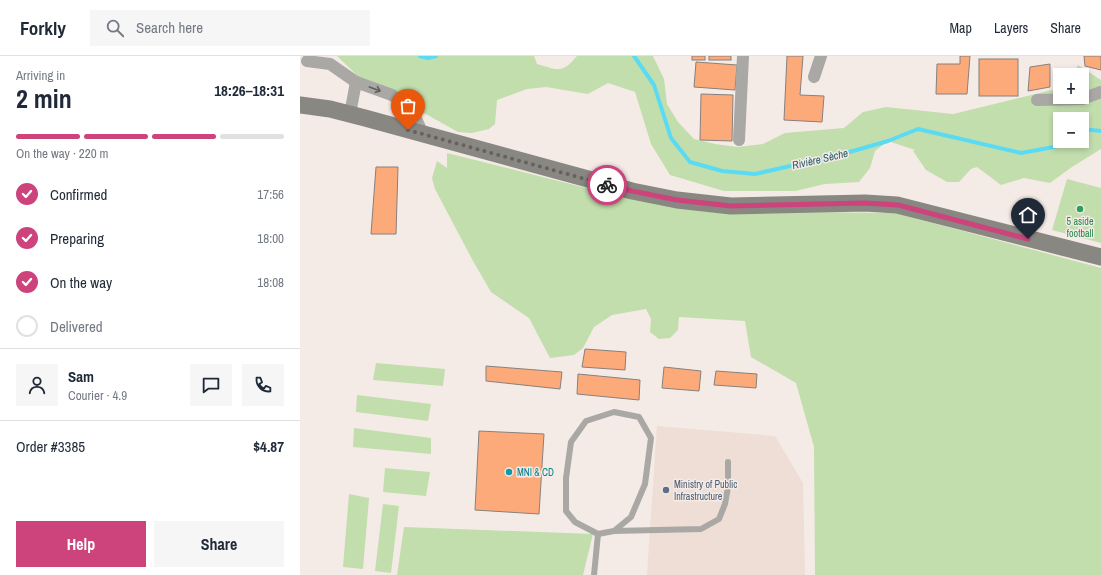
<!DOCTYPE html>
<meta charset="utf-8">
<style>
body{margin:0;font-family:"Archivo Narrow",sans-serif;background:#f6f6f7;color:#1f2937;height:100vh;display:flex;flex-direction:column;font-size:15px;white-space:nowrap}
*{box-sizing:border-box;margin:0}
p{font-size:13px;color:#747a83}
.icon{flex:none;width:22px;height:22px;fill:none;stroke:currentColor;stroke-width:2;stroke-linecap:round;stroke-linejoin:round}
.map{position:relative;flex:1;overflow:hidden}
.side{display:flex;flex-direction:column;background:#fff;width:300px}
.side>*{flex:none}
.fabs{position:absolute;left:753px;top:12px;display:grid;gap:8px}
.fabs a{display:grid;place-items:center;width:36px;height:36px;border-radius:0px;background:#fff;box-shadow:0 2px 6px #0003;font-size:20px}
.pin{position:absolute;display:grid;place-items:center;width:34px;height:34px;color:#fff;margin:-41px -17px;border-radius:50% 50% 50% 0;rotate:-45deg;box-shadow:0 0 4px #0007}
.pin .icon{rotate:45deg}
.courier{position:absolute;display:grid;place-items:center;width:40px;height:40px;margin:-20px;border:3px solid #cd437c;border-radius:50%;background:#fff;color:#222;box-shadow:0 1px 5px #0007}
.summary em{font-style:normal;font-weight:800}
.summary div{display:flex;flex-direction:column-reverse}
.summary{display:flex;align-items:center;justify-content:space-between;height:68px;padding:0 16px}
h1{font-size:26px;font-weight:800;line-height:30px}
.bar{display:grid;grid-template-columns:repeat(4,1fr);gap:6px 4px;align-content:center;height:48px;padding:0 16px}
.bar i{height:5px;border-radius:3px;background:#e0e1e3}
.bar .current{background:#cd437c}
.bar p{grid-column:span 4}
.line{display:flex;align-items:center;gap:10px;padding:0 16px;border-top:1px solid #e0e1e3}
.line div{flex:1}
.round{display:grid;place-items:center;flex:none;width:42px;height:42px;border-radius:0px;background:#f6f6f7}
ol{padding:0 16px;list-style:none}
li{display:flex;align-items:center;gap:12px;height:44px}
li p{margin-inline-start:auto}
li .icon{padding:4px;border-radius:50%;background:#cd437c;color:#fff;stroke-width:4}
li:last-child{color:#747a83}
li i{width:22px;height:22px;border:2px solid #e0e1e3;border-radius:50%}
.primary-button{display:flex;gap:8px;margin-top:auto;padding:8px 16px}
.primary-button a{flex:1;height:46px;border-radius:0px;background:#cd437c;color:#fff;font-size:16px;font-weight:800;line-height:46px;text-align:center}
.primary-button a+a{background:#f6f6f7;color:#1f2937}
header{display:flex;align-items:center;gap:24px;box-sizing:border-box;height:56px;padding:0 20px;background:#fff;border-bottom:1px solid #e0e1e3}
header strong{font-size:19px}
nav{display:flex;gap:22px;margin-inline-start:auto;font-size:14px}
.search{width:280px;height:36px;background:#f6f6f7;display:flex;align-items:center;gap:10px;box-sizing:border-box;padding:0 14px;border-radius:0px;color:#747a83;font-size:15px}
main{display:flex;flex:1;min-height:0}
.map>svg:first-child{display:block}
</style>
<header>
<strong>Forkly</strong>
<div class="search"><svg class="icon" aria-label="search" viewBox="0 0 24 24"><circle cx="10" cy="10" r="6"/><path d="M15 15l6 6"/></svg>Search here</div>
<nav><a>Map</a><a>Layers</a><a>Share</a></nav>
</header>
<main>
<section class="side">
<div class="summary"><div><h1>2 min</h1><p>Arriving in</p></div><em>18:26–18:31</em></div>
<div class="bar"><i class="current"></i><i class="current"></i><i class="current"></i><i></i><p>On the way · 220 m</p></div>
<ol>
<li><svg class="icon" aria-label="check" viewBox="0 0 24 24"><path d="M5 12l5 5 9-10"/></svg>Confirmed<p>17:56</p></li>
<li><svg class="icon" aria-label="check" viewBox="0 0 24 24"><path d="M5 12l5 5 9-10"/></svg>Preparing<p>18:00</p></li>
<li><svg class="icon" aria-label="check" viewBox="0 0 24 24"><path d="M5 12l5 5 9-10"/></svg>On the way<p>18:08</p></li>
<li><i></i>Delivered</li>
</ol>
<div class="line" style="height:72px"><a class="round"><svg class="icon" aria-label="person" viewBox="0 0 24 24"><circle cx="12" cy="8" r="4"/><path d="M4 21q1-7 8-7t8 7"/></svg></a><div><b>Sam</b><p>Courier · 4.9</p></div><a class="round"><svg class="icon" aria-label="chat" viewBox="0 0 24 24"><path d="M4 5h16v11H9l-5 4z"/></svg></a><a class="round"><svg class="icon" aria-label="phone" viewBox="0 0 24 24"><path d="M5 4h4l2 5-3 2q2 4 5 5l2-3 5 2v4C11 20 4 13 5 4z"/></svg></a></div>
<div class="line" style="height:52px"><div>Order #3385</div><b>$4.87</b></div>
<div class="primary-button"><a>Help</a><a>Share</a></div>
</section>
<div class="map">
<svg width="801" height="519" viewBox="0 0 801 519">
<rect width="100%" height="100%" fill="#f4ebe6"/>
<polygon fill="#eeded5" points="357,370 475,380 503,427 505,519 347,519"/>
<g fill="#c2deac" fill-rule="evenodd">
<path d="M37,0H234L237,8C258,14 262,18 277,0H353L364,23L367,48L378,66L394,83L415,88L438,91L463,88L485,77L544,72L563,56L586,51L653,58L760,32V41H782V19H773L778,9L801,24V93L772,111L750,127L724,122L701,129L677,111L671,113L659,126H647L626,114L613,95L615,94L588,85L575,95L570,112L559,126L525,128L495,135H424L370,119L351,88L335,36L308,27L288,38L246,31L227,33L197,44L195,68L189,73L172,77L158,76L124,57L116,49L96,36L62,24ZM760,63H782V85H760Z"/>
<polygon points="147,97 294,134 293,130 409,155 595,157 801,212 801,519 515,519 514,391 496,327 451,301 445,265 379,261 378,274 370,282 359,283 350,276 351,263 346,253 312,259 294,271 283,292 274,299 250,302 229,262 191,236 173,205 135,133 132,122 137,105 147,112"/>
<polygon points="767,123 801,132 801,187 752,174"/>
<polygon points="76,307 145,313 143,330 73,324"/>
<polygon points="57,339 131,348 128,365 56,356"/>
<polygon points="54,372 131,382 131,398 53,391"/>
<polygon points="85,412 130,416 126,440 83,436"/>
<polygon points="49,438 69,442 63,513 43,511"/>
<polygon points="83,448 99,450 91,517 75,515"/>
<polygon points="104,471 293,478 283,519 97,519"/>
</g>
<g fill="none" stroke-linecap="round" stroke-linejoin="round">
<g stroke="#5adbf3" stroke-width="4">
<polyline points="120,0 128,2 136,0"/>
<polyline points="334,0 354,29 371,82 390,106 422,115 455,118 539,99 588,85 618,73 721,97 754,91 764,85"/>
<polyline points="782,73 801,75"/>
</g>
</g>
<g fill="#fdaa7a" stroke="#88807c">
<rect x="392" y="0" width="13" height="4"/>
<rect x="409" y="0" width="22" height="4"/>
<polygon points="487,0 503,0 500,39 524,40 522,66 484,64"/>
<polygon points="660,0 670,0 667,38 636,38 637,8 660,8"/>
<polygon points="784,0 801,0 801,14 785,10"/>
<rect x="679" y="3" width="39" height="37"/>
<polygon points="396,6 437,9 435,34 394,31"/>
<polygon points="750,8 750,31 728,35 730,11"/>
<polygon points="401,38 433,39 432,85 400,84"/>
<polygon points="76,111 98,111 96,178 71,178"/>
<polygon points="285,293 326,296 325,314 282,311"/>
<polygon points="186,310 262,316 260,333 186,325"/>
<polygon points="364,311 401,315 399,335 362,332"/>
<polygon points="416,315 457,318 456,332 414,329"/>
<polygon points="278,318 340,324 339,344 277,338"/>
<polygon points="179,375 244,378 239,458 175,454"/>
</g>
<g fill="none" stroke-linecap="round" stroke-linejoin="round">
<g stroke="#a9a8a5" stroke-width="6">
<polygon points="314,356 339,361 351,382 345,428 331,461 314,475 298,478 275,466 266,455 266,422 271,386 286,365"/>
<polyline points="314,475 401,473 419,463 425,448 428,431 428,406"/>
<polyline points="294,519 298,478"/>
</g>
<g stroke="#a9a8a5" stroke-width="12">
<polyline points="7,5 30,8 56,26"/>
<polyline points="514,21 521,0"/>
<polyline points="737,44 782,43 801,36"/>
<polyline points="50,58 56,26 92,39 112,54 123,78"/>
<polyline points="439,84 443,0"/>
</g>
<polyline stroke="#888782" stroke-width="17" points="0,49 30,53 65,62 332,135 377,144 431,150 565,147 597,149 801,201"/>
</g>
<defs><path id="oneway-shaft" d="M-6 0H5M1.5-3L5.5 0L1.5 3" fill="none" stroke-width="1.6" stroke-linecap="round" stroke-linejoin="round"/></defs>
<use stroke="#62605e" href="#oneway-shaft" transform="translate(75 33) rotate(20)"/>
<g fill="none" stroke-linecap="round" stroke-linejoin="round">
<polyline stroke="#66615f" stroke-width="4" stroke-dasharray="0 7.2" points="108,74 307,129"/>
<polyline stroke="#cd437c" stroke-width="5" points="307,129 332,135 377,144 431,150 565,147 598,149 728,183"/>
</g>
<circle fill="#2e9e5b" stroke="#f4ebe6" stroke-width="1.5" cx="780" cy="153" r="4"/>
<circle fill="#0f9aa8" stroke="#f4ebe6" stroke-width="1.5" cx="209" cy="416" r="4"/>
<circle fill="#5c6f8a" stroke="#f4ebe6" stroke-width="1.5" cx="366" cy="434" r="4"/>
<g text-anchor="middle" stroke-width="3" stroke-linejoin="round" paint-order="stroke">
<g font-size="10" fill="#27864d" stroke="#f4ebe6">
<text x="780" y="169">5 aside<tspan x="780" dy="12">football</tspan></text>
</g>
<g font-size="10" fill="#0d838f" stroke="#f4ebe6" text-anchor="start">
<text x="217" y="420">MNI &amp; CD</text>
</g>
<g font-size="10" fill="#4e5e75" stroke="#f4ebe6" text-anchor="start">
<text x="374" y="432">Ministry of Public<tspan x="374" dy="12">Infrastructure</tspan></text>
</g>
<g font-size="11" font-style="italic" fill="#295e69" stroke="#f4ebe6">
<text transform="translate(520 103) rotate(-13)" y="4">Rivière Sèche</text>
</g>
</g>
</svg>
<div class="fabs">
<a>+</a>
<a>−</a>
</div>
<div class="pin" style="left:108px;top:74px;background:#ea580c"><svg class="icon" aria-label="bag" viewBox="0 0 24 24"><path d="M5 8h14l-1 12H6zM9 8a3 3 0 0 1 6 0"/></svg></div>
<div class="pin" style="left:728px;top:183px;background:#1f2937"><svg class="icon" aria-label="home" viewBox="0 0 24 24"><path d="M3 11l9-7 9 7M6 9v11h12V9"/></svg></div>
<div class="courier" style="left:307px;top:129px"><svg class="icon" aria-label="bike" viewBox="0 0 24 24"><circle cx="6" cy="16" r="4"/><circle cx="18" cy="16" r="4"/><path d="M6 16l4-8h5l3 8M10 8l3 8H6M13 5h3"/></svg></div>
</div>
</main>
